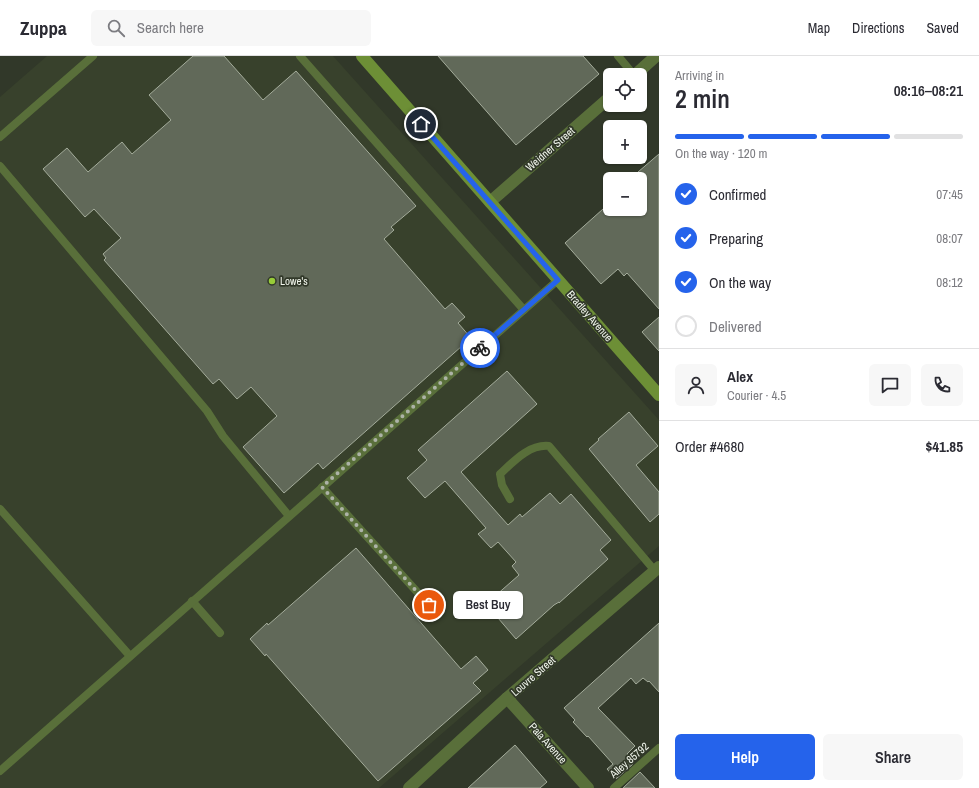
<!DOCTYPE html>
<meta charset="utf-8">
<style>
body{margin:0;font-family:"Archivo Narrow",sans-serif;background:#f7f7f7;color:#2b2b33;height:100vh;display:flex;flex-direction:column;font-size:15px;white-space:nowrap}
*{box-sizing:border-box;margin:0}
p{font-size:13px;color:#7c7c81}
.icon{flex:none;width:22px;height:22px;fill:none;stroke:currentColor;stroke-width:2;stroke-linecap:round;stroke-linejoin:round}
.map{position:relative;flex:1;overflow:hidden}
.sheet{display:flex;flex-direction:column;background:#fff;width:320px}
.sheet>*{flex:none}
.buttons{position:absolute;left:603px;top:12px;display:grid;gap:8px}
.buttons a{display:grid;place-items:center;width:44px;height:44px;border-radius:6px;background:#fff;box-shadow:0 1px 3px #0004;font-size:20px}
.pin{position:absolute;display:grid;place-items:center;width:34px;height:34px;color:#fff;margin:-17px;border:2px solid #fff;border-radius:50%;box-shadow:0 1px 4px #0007}
.courier{position:absolute;display:grid;place-items:center;width:40px;height:40px;margin:-20px;border:3px solid #2563eb;border-radius:50%;background:#fff;color:#222;box-shadow:0 1px 5px #0007}
.bubble{position:absolute;height:28px;border-radius:6px;background:#fff;box-shadow:0 1px 3px #0004;font-size:13px;font-weight:600;line-height:28px;text-align:center}
.headline em{font-style:normal;font-weight:600}
.headline div{display:flex;flex-direction:column-reverse}
.headline{display:flex;align-items:center;justify-content:space-between;height:68px;padding:0 16px}
h1{font-size:26px;font-weight:600;line-height:30px}
.bar{display:grid;grid-template-columns:repeat(4,1fr);gap:6px 4px;align-content:center;height:48px;padding:0 16px}
.bar i{height:5px;border-radius:3px;background:#e1e1e2}
.bar .on{background:#2563eb}
.bar p{grid-column:span 4}
.line{display:flex;align-items:center;gap:10px;padding:0 16px;border-top:1px solid #e1e1e2}
.line div{flex:1}
.round{display:grid;place-items:center;flex:none;width:42px;height:42px;border-radius:6px;background:#f7f7f7}
ol{padding:0 16px;list-style:none}
li{display:flex;align-items:center;gap:12px;height:44px}
li p{margin-inline-start:auto}
li .icon{padding:4px;border-radius:50%;background:#2563eb;color:#fff;stroke-width:4}
li:last-child{color:#7c7c81}
li i{width:22px;height:22px;border:2px solid #e1e1e2;border-radius:50%}
.action{display:flex;gap:8px;margin-top:auto;padding:8px 16px}
.action a{flex:1;height:46px;border-radius:6px;background:#2563eb;color:#fff;font-size:16px;font-weight:600;line-height:46px;text-align:center}
.action a+a{background:#f7f7f7;color:#2b2b33}
header{display:flex;align-items:center;gap:24px;box-sizing:border-box;height:56px;padding:0 20px;background:#fff;border-bottom:1px solid #e1e1e2}
header strong{font-size:19px}
nav{display:flex;gap:22px;margin-inline-start:auto;font-size:14px}
.search{width:280px;height:36px;background:#f7f7f7;display:flex;align-items:center;gap:10px;box-sizing:border-box;padding:0 14px;border-radius:6px;color:#7c7c81;font-size:15px}
main{display:flex;flex:1;min-height:0}
.map>svg:first-child{display:block}
</style>
<header>
<strong>Zuppa</strong>
<div class="search"><svg class="icon" aria-label="search" viewBox="0 0 24 24"><circle cx="10" cy="10" r="6"/><path d="M15 15l6 6"/></svg>Search here</div>
<nav><a>Map</a><a>Directions</a><a>Saved</a></nav>
</header>
<main>
<div class="map">
<svg width="659" height="732" viewBox="0 0 659 732">
<rect width="100%" height="100%" fill="#313829"/>
<polygon fill="#38412c" points="47,0 333,0 659,364 659,490 379,732 0,732 0,41"/>
<g fill="#616959" stroke="#a4ac9b">
<polygon points="193,0 224,0 263,44 296,15 416,150 391,171 394,174 384,183 445,253 452,247 465,261 458,267 471,282 323,413 318,407 284,437 243,391 277,360 251,331 237,343 219,323 213,328 104,204 106,202 103,198 121,182 94,153 85,161 43,113 67,92 88,116 122,86 132,98 171,64 149,39"/>
<polygon points="438,0 583,0 599,18 516,89"/>
<polygon points="659,98 659,253 627,217 624,220 618,213 601,228 565,187 603,153 640,153 641,120 638,116"/>
<polygon points="659,261 659,295 642,276"/>
<polygon points="507,315 537,348 461,416 508,469 520,458 522,461 550,437 560,448 571,438 611,484 600,494 608,503 559,547 559,546 554,549 516,583 486,548 519,519 512,510 516,506 498,486 491,492 478,478 486,472 445,425 425,442 407,422 427,404 418,394"/>
<polygon points="629,356 658,390 636,409 659,436 659,458 650,466 589,393 599,384 598,383"/>
<polygon points="356,492 461,613 476,600 488,614 473,627 481,635 378,725 266,598 265,600 250,583 267,567 268,569"/>
<polygon points="659,567 659,636 649,625 648,626 643,622 636,628 631,622 598,652 635,690 627,698 633,705 632,706 633,708 616,723 607,713 613,708 588,680 587,681 573,666 575,664 564,652"/>
<polygon points="515,689 547,726 540,732 468,732"/>
<polygon points="640,716 655,732 623,732"/>
</g>
<g fill="none" stroke-linecap="round" stroke-linejoin="round">
<g stroke="#596f3a" stroke-width="8">
<polyline points="300,0 524,254"/>
<polyline points="618,0 634,19"/>
<polyline points="0,81 93,0"/>
<polyline points="0,110 207,355 223,380 289,460"/>
<polyline points="322,431 429,549"/>
<path d="M510,443L502,429L500,418C513,406 529,388 549,390L655,515"/>
<polyline points="0,453 130,600"/>
<polyline points="192,545 220,577"/>
<polyline points="0,715 558,224"/>
<polyline points="614,732 659,692"/>
</g>
<g stroke="#596f3a" stroke-width="12">
<polyline points="635,19 656,0"/>
<polyline points="490,146 610,41"/>
<polyline points="507,642 588,732"/>
<polyline points="409,732 507,642 659,511"/>
</g>
<polyline stroke="#6d8f36" stroke-width="12" points="362,0 659,339"/>
</g>
<g fill="none" stroke-linecap="round" stroke-linejoin="round">
<polyline stroke="#adb3a7" stroke-width="4" stroke-dasharray="0 7.2" points="429,549 322,431 480,292"/>
<polyline stroke="#2563eb" stroke-width="5" points="421,68 558,224 480,292"/>
</g>
<circle fill="#97cc38" stroke="#313829" stroke-width="1.5" cx="272" cy="225" r="4"/>
<g text-anchor="middle" stroke-width="3.5" stroke-linejoin="round" paint-order="stroke">
<g font-size="11" fill="#f0f5eb" stroke="#313829">
<text transform="translate(550 93) rotate(-41)" y="4">Weidner Street</text>
<text transform="translate(590 260) rotate(49)" y="4">Bradley Avenue</text>
<text transform="translate(533 620) rotate(-41)" y="4">Louvre Street</text>
<text transform="translate(548 687) rotate(48)" y="4">Pala Avenue</text>
<text transform="translate(629 704) rotate(-41)" y="4">Alley 85792</text>
</g>
<g font-size="11" fill="#f0f5eb" stroke="#313829" text-anchor="start">
<text x="280" y="229">Lowe's</text>
</g>
</g>
</svg>
<div class="buttons">
<a><svg class="icon" aria-label="locate" viewBox="0 0 24 24"><circle cx="12" cy="12" r="6"/><path d="M12 2v4M12 18v4M2 12h4M18 12h4"/></svg></a>
<a>+</a>
<a>−</a>
</div>
<div class="pin" style="left:429px;top:549px;background:#ea580c"><svg class="icon" aria-label="bag" viewBox="0 0 24 24"><path d="M5 8h14l-1 12H6zM9 8a3 3 0 0 1 6 0"/></svg></div>
<div class="pin" style="left:421px;top:68px;background:#1f2937"><svg class="icon" aria-label="home" viewBox="0 0 24 24"><path d="M3 11l9-7 9 7M6 9v11h12V9"/></svg></div>
<div class="courier" style="left:480px;top:292px"><svg class="icon" aria-label="bike" viewBox="0 0 24 24"><circle cx="6" cy="16" r="4"/><circle cx="18" cy="16" r="4"/><path d="M6 16l4-8h5l3 8M10 8l3 8H6M13 5h3"/></svg></div>
<div class="bubble" style="left:453px;top:535px;width:70px">Best Buy</div>
</div>
<section class="sheet">
<div class="headline"><div><h1>2 min</h1><p>Arriving in</p></div><em>08:16–08:21</em></div>
<div class="bar"><i class="on"></i><i class="on"></i><i class="on"></i><i></i><p>On the way · 120 m</p></div>
<ol>
<li><svg class="icon" aria-label="check" viewBox="0 0 24 24"><path d="M5 12l5 5 9-10"/></svg>Confirmed<p>07:45</p></li>
<li><svg class="icon" aria-label="check" viewBox="0 0 24 24"><path d="M5 12l5 5 9-10"/></svg>Preparing<p>08:07</p></li>
<li><svg class="icon" aria-label="check" viewBox="0 0 24 24"><path d="M5 12l5 5 9-10"/></svg>On the way<p>08:12</p></li>
<li><i></i>Delivered</li>
</ol>
<div class="line" style="height:72px"><a class="round"><svg class="icon" aria-label="person" viewBox="0 0 24 24"><circle cx="12" cy="8" r="4"/><path d="M4 21q1-7 8-7t8 7"/></svg></a><div><b>Alex</b><p>Courier · 4.5</p></div><a class="round"><svg class="icon" aria-label="chat" viewBox="0 0 24 24"><path d="M4 5h16v11H9l-5 4z"/></svg></a><a class="round"><svg class="icon" aria-label="phone" viewBox="0 0 24 24"><path d="M5 4h4l2 5-3 2q2 4 5 5l2-3 5 2v4C11 20 4 13 5 4z"/></svg></a></div>
<div class="line" style="height:52px"><div>Order #4680</div><b>$41.85</b></div>
<div class="action"><a>Help</a><a>Share</a></div>
</section>
</main>
